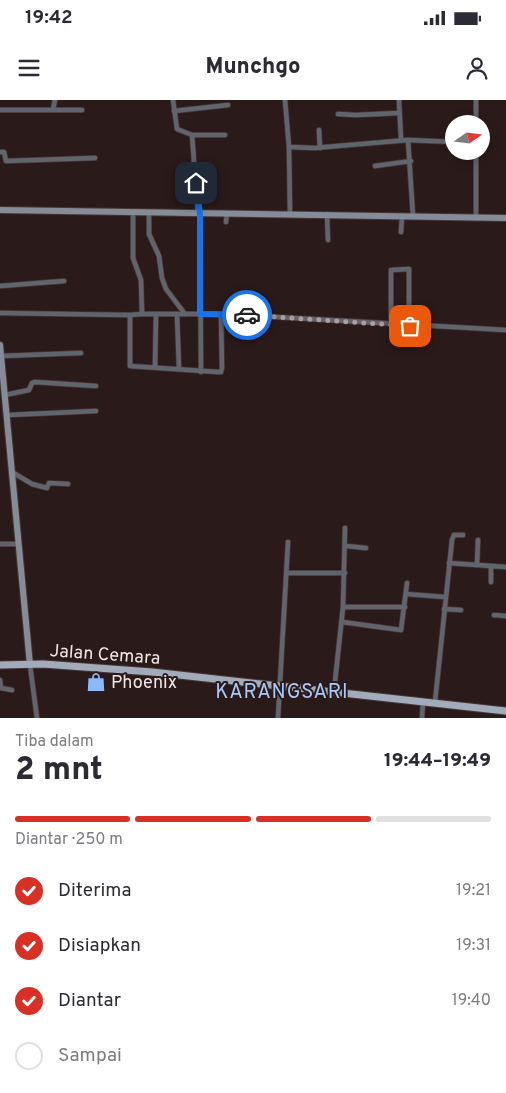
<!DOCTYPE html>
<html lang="id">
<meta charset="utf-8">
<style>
body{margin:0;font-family:Overpass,sans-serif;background:#f2f2f3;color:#2b2b33;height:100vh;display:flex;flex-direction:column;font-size:19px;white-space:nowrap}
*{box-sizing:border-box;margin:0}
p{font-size:16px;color:#7c7c81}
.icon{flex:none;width:28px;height:28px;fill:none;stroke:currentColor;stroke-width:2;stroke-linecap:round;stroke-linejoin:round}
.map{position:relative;height:618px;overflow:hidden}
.panel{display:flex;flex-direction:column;background:#fff;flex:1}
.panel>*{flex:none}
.needle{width:32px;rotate:76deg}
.controls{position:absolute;left:445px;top:15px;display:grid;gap:10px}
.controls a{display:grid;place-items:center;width:45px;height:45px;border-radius:50%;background:#fff;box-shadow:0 2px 12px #0003;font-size:25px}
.pin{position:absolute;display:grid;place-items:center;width:42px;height:42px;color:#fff;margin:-21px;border-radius:10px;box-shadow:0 2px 8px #0006}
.courier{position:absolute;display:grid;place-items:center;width:50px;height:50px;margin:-25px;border:4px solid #1a73e8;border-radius:50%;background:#fff;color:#222;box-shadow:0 1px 6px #0007}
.head em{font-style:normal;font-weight:800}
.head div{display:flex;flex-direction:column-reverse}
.head{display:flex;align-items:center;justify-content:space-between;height:85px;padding:0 15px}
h1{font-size:32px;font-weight:800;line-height:38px}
.bar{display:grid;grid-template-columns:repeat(4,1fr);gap:8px 5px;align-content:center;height:60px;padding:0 15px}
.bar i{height:6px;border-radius:4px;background:#e1e1e2}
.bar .selected{background:#d93025}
.bar p{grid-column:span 4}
ol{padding:0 15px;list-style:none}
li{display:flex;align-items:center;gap:15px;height:55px}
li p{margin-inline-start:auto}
li .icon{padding:5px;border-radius:50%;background:#d93025;color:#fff;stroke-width:4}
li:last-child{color:#7c7c81}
li i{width:28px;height:28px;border:2px solid #e1e1e2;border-radius:50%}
.status{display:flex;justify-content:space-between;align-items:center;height:35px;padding:0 25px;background:#fff;direction:ltr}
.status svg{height:14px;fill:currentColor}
header{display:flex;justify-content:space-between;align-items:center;height:65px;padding:0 15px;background:#fff;font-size:22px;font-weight:800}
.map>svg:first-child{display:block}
</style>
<div class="status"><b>19:42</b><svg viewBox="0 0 49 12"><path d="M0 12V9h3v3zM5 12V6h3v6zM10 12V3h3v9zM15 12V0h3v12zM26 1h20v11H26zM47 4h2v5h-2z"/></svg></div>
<header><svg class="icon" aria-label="menu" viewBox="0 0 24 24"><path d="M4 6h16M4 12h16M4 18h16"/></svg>Munchgo<svg class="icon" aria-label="person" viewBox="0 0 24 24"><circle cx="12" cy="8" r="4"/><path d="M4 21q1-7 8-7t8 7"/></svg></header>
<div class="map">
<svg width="506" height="618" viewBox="0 0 506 618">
<rect width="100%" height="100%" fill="#2b1a1a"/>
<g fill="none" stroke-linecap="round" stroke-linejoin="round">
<g stroke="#473636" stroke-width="6">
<g id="minor">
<polyline points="173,0 177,29 192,35 198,114"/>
<polyline points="285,0 289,47 290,113"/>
<polyline points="399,0 401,40"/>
<polyline points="53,9 55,0"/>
<polyline points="0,10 82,10"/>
<polyline points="174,11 228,5"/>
<polyline points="338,14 356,15 399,13"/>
<polyline points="476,24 476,0"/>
<polyline points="319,30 320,48"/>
<polyline points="192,35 225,35"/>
<polyline points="408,40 454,42"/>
<polyline points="289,47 314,48 408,40 413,116"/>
<polyline points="0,52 4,52 6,61 95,58"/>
<polyline points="375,66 411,61"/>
<polyline points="133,112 133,158 141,180 142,214 221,214 506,230"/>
<polyline points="149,112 149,134 159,156 162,178 166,189 185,214"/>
<polyline points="200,114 201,272"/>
<polyline points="327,114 328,140"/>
<polyline points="476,118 476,51"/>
<polyline points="226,122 227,113"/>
<polyline points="401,132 402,116"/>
<polyline points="0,186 64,181"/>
<polyline points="0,213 130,215"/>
<polyline points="142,214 130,215 130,266 218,272 221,272 222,268 221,214"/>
<polyline points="177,214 179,268"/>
<polyline points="391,224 391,170 409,169 409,226"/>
<polyline points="1,256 81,253"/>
<polyline points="155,267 156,214"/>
<polyline points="5,295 29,290 32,283 35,282 96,286"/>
<polyline points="8,315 96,311"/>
<polyline points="12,372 32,384 47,388 49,383 68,384"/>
<polyline points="0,444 18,444"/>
<polyline points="346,446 366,448"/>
<polyline points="449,463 506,467"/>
<polyline points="477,465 478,440"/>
<polyline points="287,473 345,473"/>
<polyline points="491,482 491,466"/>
<polyline points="406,494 445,497"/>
<polyline points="343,507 405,507"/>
<polyline points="444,509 461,510"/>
<polyline points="494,515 506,516"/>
<polyline points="342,522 401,530 407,483"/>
<polyline points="30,565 37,618"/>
<polyline points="0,580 1,588 12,590"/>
<polyline points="334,591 343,507 345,428"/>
<polyline points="435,602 452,440 454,435 463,435"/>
<polyline points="278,618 288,442"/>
<polyline points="422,618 423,601"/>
</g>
</g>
<g stroke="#473636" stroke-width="8">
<g id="secondary">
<polyline points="0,110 506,118"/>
<polyline points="0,245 30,565"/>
</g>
</g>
<g stroke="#473636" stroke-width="9">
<polyline id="primary" points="0,565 43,564 152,572 506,611"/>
</g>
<use href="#minor" stroke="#60646c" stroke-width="4.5"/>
<use href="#secondary" stroke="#848c97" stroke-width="6"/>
<use href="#primary" stroke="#a1abb9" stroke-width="7"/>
</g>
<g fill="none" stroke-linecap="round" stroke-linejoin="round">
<polyline stroke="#ac9e9e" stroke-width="5" stroke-dasharray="0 9" points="247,215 410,226"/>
<polyline stroke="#1a73e8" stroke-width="6" points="196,83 200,114 200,214 247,215"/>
</g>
<defs>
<g id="shop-bare" transform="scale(1.5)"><path d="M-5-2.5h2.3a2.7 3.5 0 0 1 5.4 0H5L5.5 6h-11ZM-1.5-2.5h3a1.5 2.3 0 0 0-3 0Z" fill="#8cb9fc" stroke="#2b1a1a" stroke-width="2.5" paint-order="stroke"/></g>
</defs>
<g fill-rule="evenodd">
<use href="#shop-bare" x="96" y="582"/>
</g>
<g text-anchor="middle" stroke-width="4" stroke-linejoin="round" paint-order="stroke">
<g font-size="18" fill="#f2e5e5" stroke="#2b1a1a">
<text transform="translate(105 554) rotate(4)" y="6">Jalan Cemara</text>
</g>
<g font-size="18" fill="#f2e5e5" stroke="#2b1a1a" text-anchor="start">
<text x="111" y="588">Phoenix</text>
</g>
<g font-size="20" letter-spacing="1" fill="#a7c9fb" stroke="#2b1a1a">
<text x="282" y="598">KARANGSARI</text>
</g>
</g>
</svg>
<div class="controls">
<a><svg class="needle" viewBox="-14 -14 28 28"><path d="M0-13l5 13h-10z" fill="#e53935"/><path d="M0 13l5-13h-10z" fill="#7c7c81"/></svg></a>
</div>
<div class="pin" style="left:410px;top:226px;background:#ea580c"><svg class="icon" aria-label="bag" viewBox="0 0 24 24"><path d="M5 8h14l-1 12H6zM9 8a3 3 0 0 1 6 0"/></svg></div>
<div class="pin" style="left:196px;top:83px;background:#1f2937"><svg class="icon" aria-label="home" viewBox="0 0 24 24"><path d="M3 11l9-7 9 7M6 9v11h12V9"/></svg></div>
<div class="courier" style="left:247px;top:215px"><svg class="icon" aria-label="car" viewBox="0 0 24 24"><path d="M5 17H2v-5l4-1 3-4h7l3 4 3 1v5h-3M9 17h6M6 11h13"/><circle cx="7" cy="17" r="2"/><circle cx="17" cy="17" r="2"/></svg></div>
</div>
<section class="panel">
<div class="head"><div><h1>2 mnt</h1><p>Tiba dalam</p></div><em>19:44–19:49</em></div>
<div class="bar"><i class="selected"></i><i class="selected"></i><i class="selected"></i><i></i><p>Diantar · 250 m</p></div>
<ol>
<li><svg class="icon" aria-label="check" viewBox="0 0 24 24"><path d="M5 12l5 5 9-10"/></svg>Diterima<p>19:21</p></li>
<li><svg class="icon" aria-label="check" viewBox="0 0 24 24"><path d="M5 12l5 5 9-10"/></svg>Disiapkan<p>19:31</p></li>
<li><svg class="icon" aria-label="check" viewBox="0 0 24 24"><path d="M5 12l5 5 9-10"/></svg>Diantar<p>19:40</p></li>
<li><i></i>Sampai</li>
</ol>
</section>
